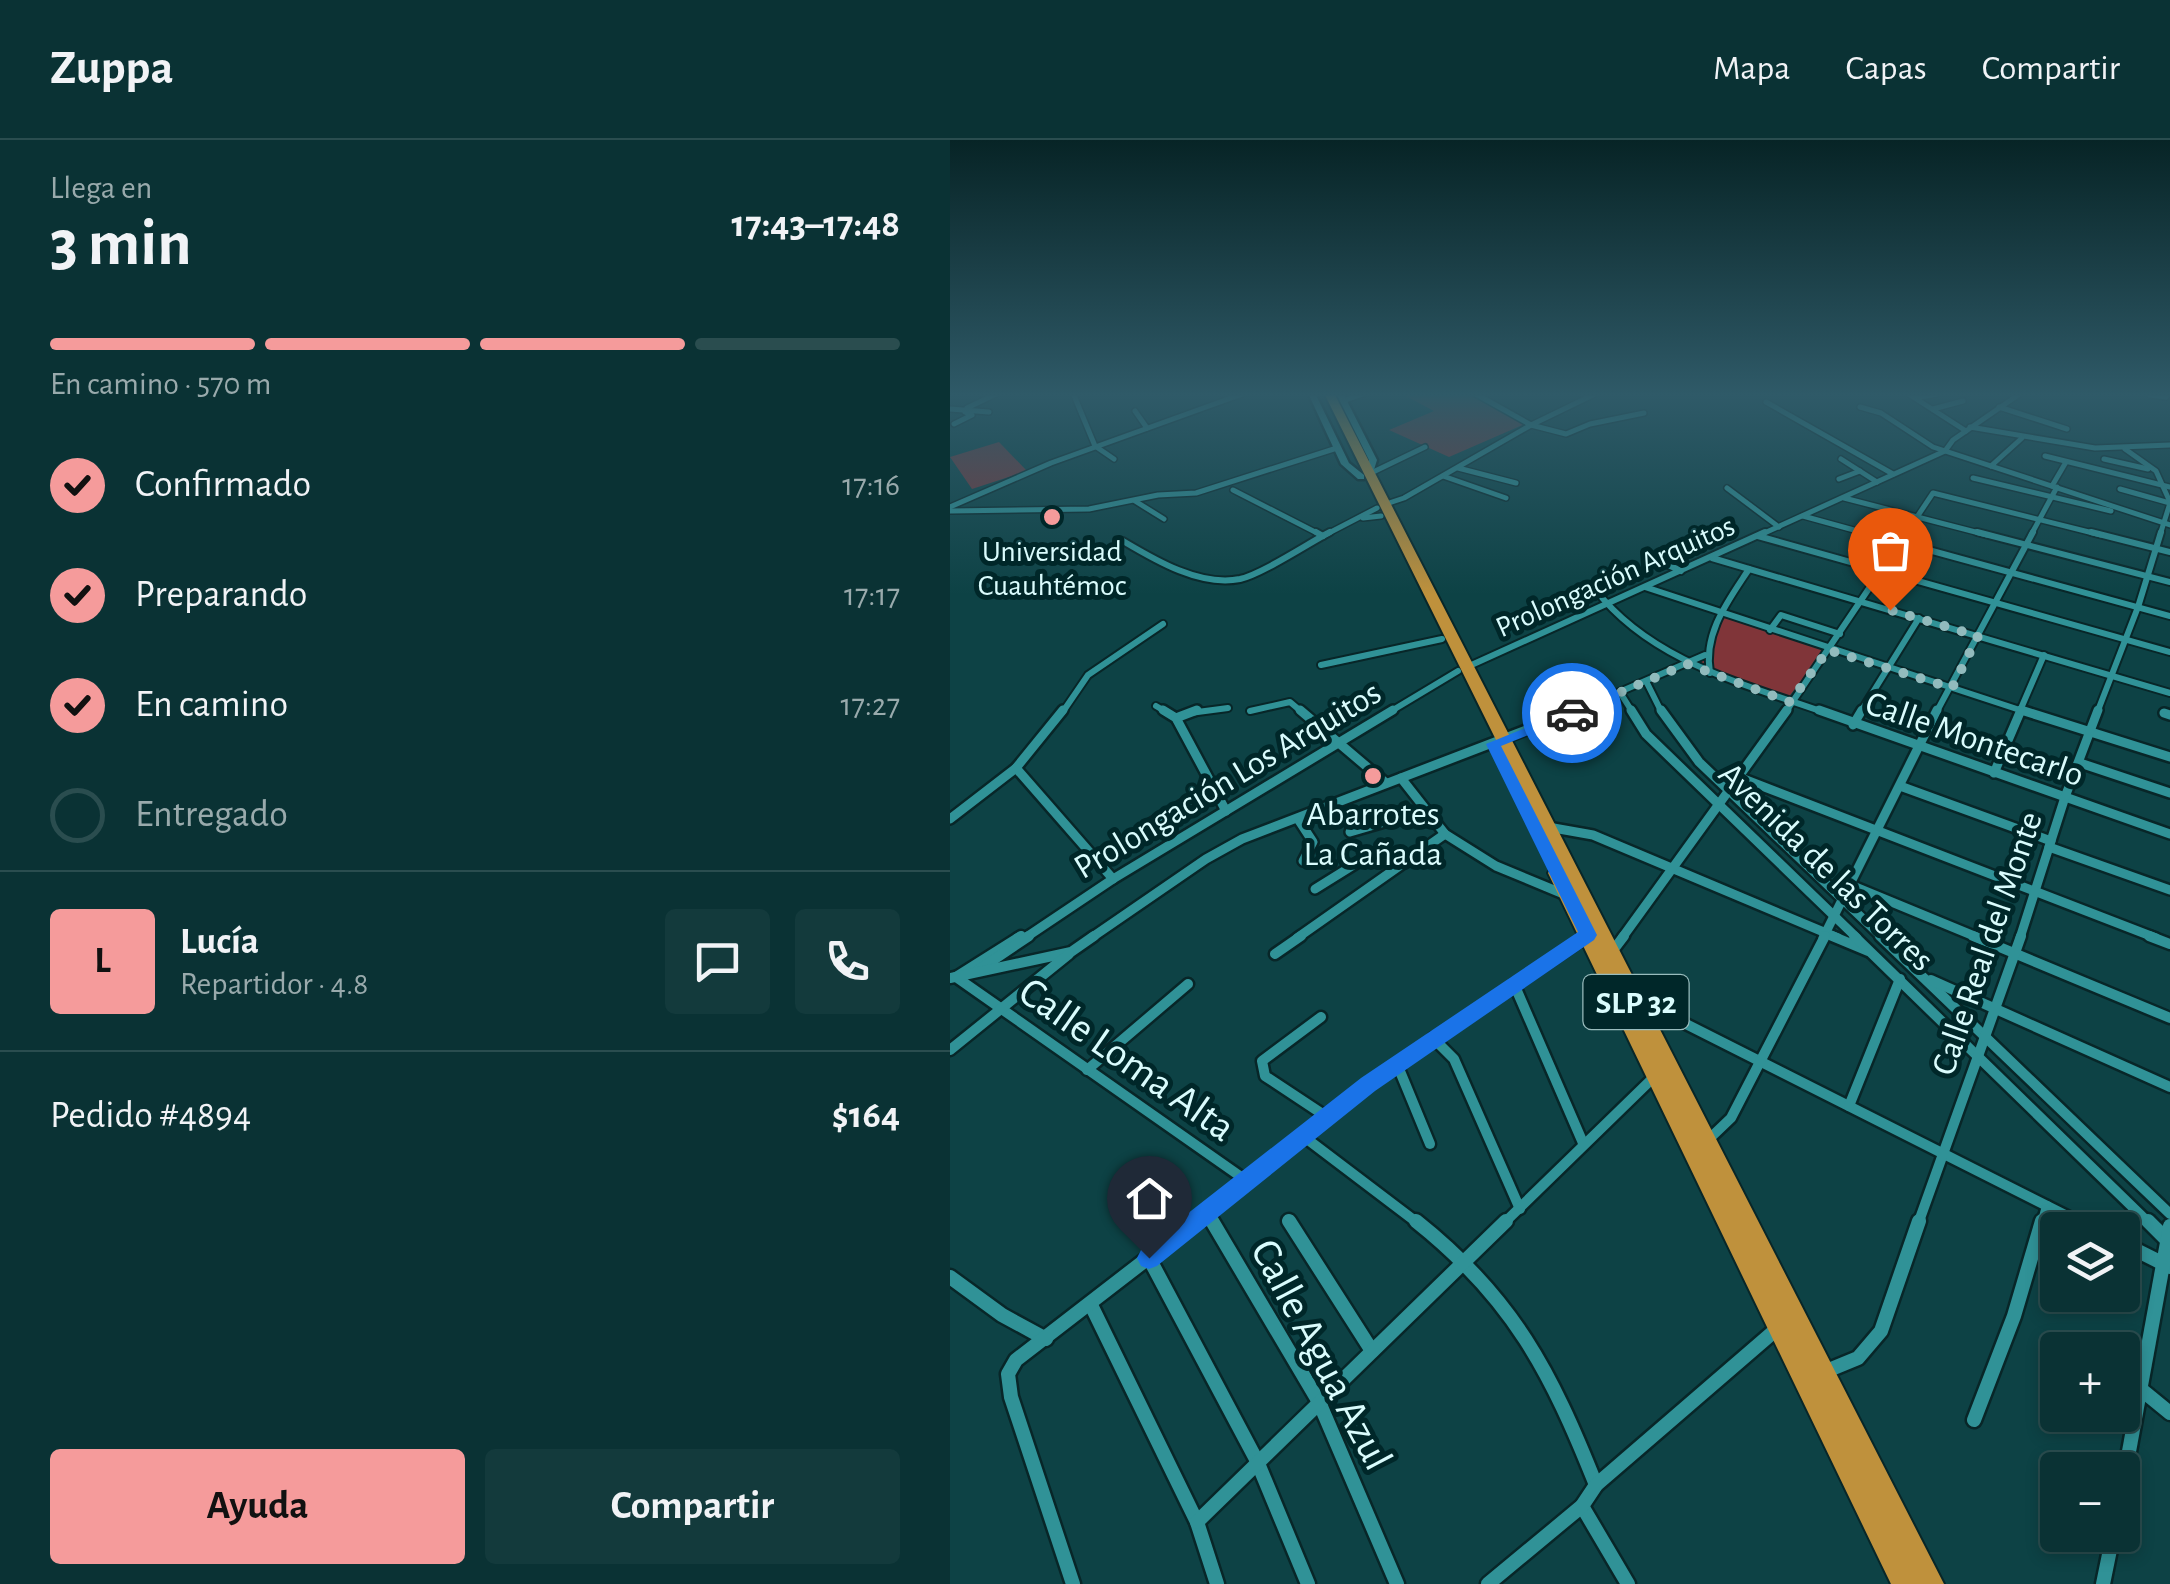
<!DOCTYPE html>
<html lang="es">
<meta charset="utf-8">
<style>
body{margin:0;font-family:"Alegreya Sans",sans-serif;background:#133a3c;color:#f1f3f6;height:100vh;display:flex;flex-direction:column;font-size:38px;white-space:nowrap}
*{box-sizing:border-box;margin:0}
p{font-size:32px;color:#99aaac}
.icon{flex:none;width:55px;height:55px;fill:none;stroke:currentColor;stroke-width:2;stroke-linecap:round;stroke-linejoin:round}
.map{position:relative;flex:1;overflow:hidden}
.side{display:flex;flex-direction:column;background:#0a3234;width:950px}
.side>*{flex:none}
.fabs{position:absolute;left:1090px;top:1072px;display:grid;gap:20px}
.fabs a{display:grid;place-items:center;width:100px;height:100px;border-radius:10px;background:#0a3234;box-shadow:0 5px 15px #0003,0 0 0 2px #2a4d4f;font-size:50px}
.pin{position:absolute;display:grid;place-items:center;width:85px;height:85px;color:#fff;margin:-102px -42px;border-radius:50% 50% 50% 0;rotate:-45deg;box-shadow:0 0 10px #0007}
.pin .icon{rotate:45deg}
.courier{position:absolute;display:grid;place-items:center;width:100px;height:100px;margin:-50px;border:8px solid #1a73e8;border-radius:50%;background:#fff;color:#222;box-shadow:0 2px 12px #0007}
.overview em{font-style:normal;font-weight:700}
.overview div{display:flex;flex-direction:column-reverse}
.overview{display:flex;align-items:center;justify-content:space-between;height:170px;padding:0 50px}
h1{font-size:65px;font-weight:700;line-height:75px}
.bar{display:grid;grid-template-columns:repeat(4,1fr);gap:15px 10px;align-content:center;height:120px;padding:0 50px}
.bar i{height:12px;border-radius:8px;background:#2a4d4f}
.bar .on{background:#f59b9b}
.bar p{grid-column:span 4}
.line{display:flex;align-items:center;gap:25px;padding:0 50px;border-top:2px solid #2a4d4f}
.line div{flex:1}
.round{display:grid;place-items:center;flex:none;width:105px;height:105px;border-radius:10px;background:#133a3c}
ol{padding:0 50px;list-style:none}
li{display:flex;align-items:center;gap:30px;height:110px}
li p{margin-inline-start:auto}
li .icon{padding:10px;border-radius:50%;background:#f59b9b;color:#111;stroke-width:4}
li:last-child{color:#99aaac}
li i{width:55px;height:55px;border:5px solid #2a4d4f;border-radius:50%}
.button{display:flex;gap:20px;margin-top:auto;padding:20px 50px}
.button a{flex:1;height:115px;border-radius:10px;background:#f59b9b;color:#111;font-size:40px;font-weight:700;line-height:115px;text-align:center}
.button a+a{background:#133a3c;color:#f1f3f6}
header{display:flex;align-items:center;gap:60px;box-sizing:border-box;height:140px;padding:0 50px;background:#0a3234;border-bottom:2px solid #2a4d4f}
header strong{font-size:48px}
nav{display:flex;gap:55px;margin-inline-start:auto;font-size:35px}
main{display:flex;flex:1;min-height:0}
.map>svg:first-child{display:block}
</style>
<header>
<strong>Zuppa</strong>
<nav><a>Mapa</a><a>Capas</a><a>Compartir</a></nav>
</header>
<main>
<section class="side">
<div class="overview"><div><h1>3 min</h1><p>Llega en</p></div><em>17:43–17:48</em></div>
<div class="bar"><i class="on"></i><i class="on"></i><i class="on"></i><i></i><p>En camino · 570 m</p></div>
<ol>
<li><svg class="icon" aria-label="check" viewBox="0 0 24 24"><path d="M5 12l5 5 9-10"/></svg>Confirmado<p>17:16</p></li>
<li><svg class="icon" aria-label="check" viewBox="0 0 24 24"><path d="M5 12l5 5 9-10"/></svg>Preparando<p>17:17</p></li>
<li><svg class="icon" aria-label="check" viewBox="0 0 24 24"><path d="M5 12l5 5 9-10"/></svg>En camino<p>17:27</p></li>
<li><i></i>Entregado</li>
</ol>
<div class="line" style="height:180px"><b class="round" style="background:#f59b9b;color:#111">L</b><div><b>Lucía</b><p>Repartidor · 4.8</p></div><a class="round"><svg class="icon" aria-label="chat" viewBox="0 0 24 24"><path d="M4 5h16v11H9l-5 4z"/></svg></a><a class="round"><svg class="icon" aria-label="phone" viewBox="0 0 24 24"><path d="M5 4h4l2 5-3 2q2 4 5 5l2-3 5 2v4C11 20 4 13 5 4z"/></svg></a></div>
<div class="line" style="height:130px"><div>Pedido #4894</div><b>$164</b></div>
<div class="button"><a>Ayuda</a><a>Compartir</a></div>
</section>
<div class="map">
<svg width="1220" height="1444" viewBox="0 0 1220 1444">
<rect width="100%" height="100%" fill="#0d4245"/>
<g fill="#803539">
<polygon points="450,253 522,253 577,283 499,317 439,290 484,271"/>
<polygon points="49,302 77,331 22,349 0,317"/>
<polygon points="774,476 875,510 838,558 746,526"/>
</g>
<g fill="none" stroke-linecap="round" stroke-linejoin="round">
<g stroke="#082628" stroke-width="8">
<g id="street-far4">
<polyline points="123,253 145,306 164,319"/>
<polyline points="524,253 581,285 616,294 640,284 694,273"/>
<polyline points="957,253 1016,291"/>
<polyline points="1200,255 1216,257"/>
<polyline points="965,258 987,254"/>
<polyline points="393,261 415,253"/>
<polyline points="816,262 943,334"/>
<polyline points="910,267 931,273 983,307 1220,385"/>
<polyline points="1049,267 1117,289"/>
<polyline points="17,268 48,253"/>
<polyline points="0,269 39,272"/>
<polyline points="983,269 1013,261"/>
<polyline points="185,271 197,288"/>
<polyline points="4,284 22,275 15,272"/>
<polyline points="1020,287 1145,308 1220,305"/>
<polyline points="1175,309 1206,331 1220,362"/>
<polyline points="1095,316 1220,347"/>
<polyline points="891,319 927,342"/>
<polyline points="1154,319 1198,329"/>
<polyline points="1041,326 1072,298"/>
<polyline points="508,328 566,343"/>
<polyline points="419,334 475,307"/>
<polyline points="493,336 556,358"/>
<polyline points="1023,338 1161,371"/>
<polyline points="889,339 910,331"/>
<polyline points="1102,346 1116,322"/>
<polyline points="777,348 829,387"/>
<polyline points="1170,349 1220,363"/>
<polyline points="283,350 371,395"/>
<polyline points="894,358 1037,395"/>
<polyline points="185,361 214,379"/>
<polyline points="436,364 454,358 581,285 647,253"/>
<polyline points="0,367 101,323 295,253"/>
<polyline points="0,371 139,369 208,355 246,353 387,308"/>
<polyline points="853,376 922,395"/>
<polyline points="413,378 431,376"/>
<polyline points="375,395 427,368"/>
<polyline points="810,395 995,311 1003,300 1071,253"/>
<polyline points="955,395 983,353 1151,395"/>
<polyline points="1081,395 1107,347"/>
<polyline points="1210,395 1220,363"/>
</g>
</g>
<g stroke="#082628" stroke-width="10">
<g id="street-far3">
<polyline points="366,392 373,396"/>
<polyline points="913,392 1220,476"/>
<polyline points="1027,392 1220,442"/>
<polyline points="1141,392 1220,412"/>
<polyline points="808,396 1220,512"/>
<path d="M173,401C205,420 250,447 290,439C312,434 357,404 380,392"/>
<polyline points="704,418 731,431"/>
<polyline points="762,418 1220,553"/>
<polyline points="695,447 1079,573"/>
<path d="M611,457L645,449C700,521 794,544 876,573"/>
<polyline points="820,490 831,475 890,494"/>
<polyline points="371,525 492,499"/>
<polyline points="517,527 815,392"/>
<path d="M760,533C753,493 778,461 799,429"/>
<polyline points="697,543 712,573"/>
<polyline points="671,554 683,573"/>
<polyline points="206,566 218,573"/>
<polyline points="300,571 340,562 353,573"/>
<polyline points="112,573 138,535 213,484"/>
<polyline points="240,573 278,568"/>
<polyline points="438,573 508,531"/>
<polyline points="621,573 755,515"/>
<polyline points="835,573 957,392"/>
<polyline points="910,573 969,478"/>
<polyline points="986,573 1083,392"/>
<polyline points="1069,573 1094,515"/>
<polyline points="1147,573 1188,467 1211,392"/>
</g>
</g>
<g stroke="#082628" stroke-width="14">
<g id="street-far2">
<polyline points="213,570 226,578 276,671"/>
<polyline points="350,570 436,643"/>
<polyline points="681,570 696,594 907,798"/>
<polyline points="711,570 749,622 933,798"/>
<polyline points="869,570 1220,694"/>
<polyline points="1071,570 1220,617"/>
<polyline points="1214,573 1220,575"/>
<polyline points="226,578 247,570"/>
<polyline points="903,585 912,570"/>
<polyline points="1130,623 1220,653"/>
<polyline points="66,628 163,739"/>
<polyline points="1044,633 1071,570"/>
<polyline points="451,638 495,694 546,726 616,755"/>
<polyline points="791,638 1206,798"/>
<polyline points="950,646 1101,701"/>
<polyline points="0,679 66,628 113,570"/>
<polyline points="348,679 363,702 353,721"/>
<polyline points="598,687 643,695 888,798"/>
<polyline points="190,690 262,647"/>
<polyline points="400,692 476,670"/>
<polyline points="1099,707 1220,750"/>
<polyline points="898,744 1029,798"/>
<polyline points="365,749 410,721 460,720"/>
<polyline points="67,798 71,796"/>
<polyline points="75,798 163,739 443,570"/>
<polyline points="141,798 256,719 292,699 628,570"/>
<polyline points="347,798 495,694"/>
<polyline points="633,798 638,795"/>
<polyline points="672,798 837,570"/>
<polyline points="873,798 987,570"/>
<polyline points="1070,798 1115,657 1148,570"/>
</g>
</g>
<g stroke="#082628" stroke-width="15">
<g id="street-far1">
<polyline points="71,796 6,837 297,1041"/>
<polyline points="882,796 918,811"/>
<polyline points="904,796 1200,1084"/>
<polyline points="930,796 1220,1074"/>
<polyline points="1023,796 1220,878"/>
<polyline points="1199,796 1220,804"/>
<polyline points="661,813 674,796"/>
<polyline points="325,814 351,796"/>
<polyline points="27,831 79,796"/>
<polyline points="0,838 121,812 144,796"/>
<polyline points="981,840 1220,947"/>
<polyline points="564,844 633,1003"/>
<polyline points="371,877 312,921 315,936 377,977"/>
<polyline points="697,880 734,883 1133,1084"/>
<polyline points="483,898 504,919 570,1069"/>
<polyline points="0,910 119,814"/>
<polyline points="447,924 480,1004"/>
<polyline points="137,930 238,844"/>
<polyline points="899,966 950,839"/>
<polyline points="353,996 469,1084"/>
<polyline points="758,1000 781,978 875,796"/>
<polyline points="258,1074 264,1084"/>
<polyline points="243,1084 418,945 637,796"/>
<polyline points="553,1084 705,936"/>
<polyline points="968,1084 1071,796"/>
<polyline points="1092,1084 1097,1066"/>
</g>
</g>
<g stroke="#082628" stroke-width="19">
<g id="street">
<polyline points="262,1081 369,1262 447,1444"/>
<polyline points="339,1081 422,1211"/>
<path d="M466,1081C563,1158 601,1232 646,1345"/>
<polyline points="1128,1081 1145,1090"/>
<polyline points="1198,1081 1220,1103"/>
<polyline points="1172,1103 1220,1127"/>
<polyline points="199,1118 307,1321 358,1444"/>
<polyline points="0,1137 52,1175 96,1199"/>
<polyline points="141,1165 247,1382 267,1444"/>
<polyline points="874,1232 908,1218 931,1191 969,1081"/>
<polyline points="1193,1251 1220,1273"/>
<polyline points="1024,1280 1064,1176 1092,1081"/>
<polyline points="1172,1350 1220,1086"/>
<polyline points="632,1366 678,1444"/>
<polyline points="247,1382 556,1081"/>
<polyline points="123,1444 61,1257 58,1234 66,1220 246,1081"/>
<polyline points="538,1444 632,1366 646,1345 829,1187"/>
<polyline points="1153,1444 1163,1395"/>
</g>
</g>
<g stroke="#082628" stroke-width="5">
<g id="secondary">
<polygon points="358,253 365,253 399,323 414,335 414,339 408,339 391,324"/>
<polygon points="386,253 393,253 427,320 422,336 415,334 419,320"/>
</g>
</g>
<g stroke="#082628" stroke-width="4">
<polygon id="highway" points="374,253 384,253 994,1444 941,1444 598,733 601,728 609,727"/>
</g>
<use href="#street-far4" stroke="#309297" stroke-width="5"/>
<use href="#street-far3" stroke="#309297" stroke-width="6"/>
<use href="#street-far2" stroke="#309297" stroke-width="9"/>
<use href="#street-far1" stroke="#309297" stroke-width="10"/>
<use href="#street" stroke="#309297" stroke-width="14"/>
<use href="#secondary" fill="#309297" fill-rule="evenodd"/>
<use href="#highway" fill="#bf913c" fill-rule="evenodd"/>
</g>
<linearGradient id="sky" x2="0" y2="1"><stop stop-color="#072426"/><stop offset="0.56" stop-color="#2f5a68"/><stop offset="1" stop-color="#2f5a68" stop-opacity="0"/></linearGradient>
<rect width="1220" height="455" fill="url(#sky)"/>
<polygon fill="#1a73e8" points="622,569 628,573 626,576 551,606 647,795 644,800 425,951 207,1126 199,1129 191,1126 187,1118 191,1110 411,938 628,792 536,604"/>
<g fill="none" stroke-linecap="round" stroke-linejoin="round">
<polyline stroke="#92bbbd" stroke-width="10" stroke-dasharray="0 18" points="622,573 737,524 840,562 878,510 1002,548 1028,496 940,470"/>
</g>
<g fill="#f59b9b" stroke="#002729" stroke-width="4">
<circle cx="102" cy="377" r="10"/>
<circle cx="423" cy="636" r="10"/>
</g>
<g text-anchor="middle" stroke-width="10" stroke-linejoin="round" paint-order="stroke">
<g font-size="30" fill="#dafcfd" stroke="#002729">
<text x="102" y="421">Universidad<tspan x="102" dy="34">Cuauhtémoc</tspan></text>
</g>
<g font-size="30" fill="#dafcfd" stroke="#002729">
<text transform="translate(665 436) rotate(-24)" y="10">Prolongación Arquitos</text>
</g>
<rect fill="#002729" stroke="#99bcbd" stroke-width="2.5" x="633.5" y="835" width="105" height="54" rx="8"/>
<g font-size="32" font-weight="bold" fill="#dafcfd">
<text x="686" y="873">SLP 32</text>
</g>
<g font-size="35" fill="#dafcfd" stroke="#002729">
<text transform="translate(1025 598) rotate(19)" y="12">Calle Montecarlo</text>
<text transform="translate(277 639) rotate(-31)" y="12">Prolongación Los Arquitos</text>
<text transform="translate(877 726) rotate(44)" y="12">Avenida de las Torres</text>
<text transform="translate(1036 803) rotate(-71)" y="12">Calle Real del Monte</text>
</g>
<g font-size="35" fill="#dafcfd" stroke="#002729">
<text x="423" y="685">Abarrotes<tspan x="423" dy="40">La Cañada</tspan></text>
</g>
<g font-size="42" fill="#dafcfd" stroke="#002729">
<text transform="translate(178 918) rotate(35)" y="15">Calle Loma Alta</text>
<text transform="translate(373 1214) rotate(62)" y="15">Calle Agua Azul</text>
</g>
</g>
</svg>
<div class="fabs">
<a><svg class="icon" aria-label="layers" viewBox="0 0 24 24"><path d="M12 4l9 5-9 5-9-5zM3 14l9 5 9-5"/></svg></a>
<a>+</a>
<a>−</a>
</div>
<div class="pin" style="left:940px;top:470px;background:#ea580c"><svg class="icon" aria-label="bag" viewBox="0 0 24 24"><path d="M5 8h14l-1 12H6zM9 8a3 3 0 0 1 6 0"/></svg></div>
<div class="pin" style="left:199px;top:1118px;background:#1f2937"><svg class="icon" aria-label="home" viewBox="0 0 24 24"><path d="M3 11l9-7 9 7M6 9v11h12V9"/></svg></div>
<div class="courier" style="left:622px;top:573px"><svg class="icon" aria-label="car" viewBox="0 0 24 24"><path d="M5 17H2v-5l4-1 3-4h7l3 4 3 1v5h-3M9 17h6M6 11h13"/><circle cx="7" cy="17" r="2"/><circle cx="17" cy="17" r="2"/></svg></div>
</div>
</main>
